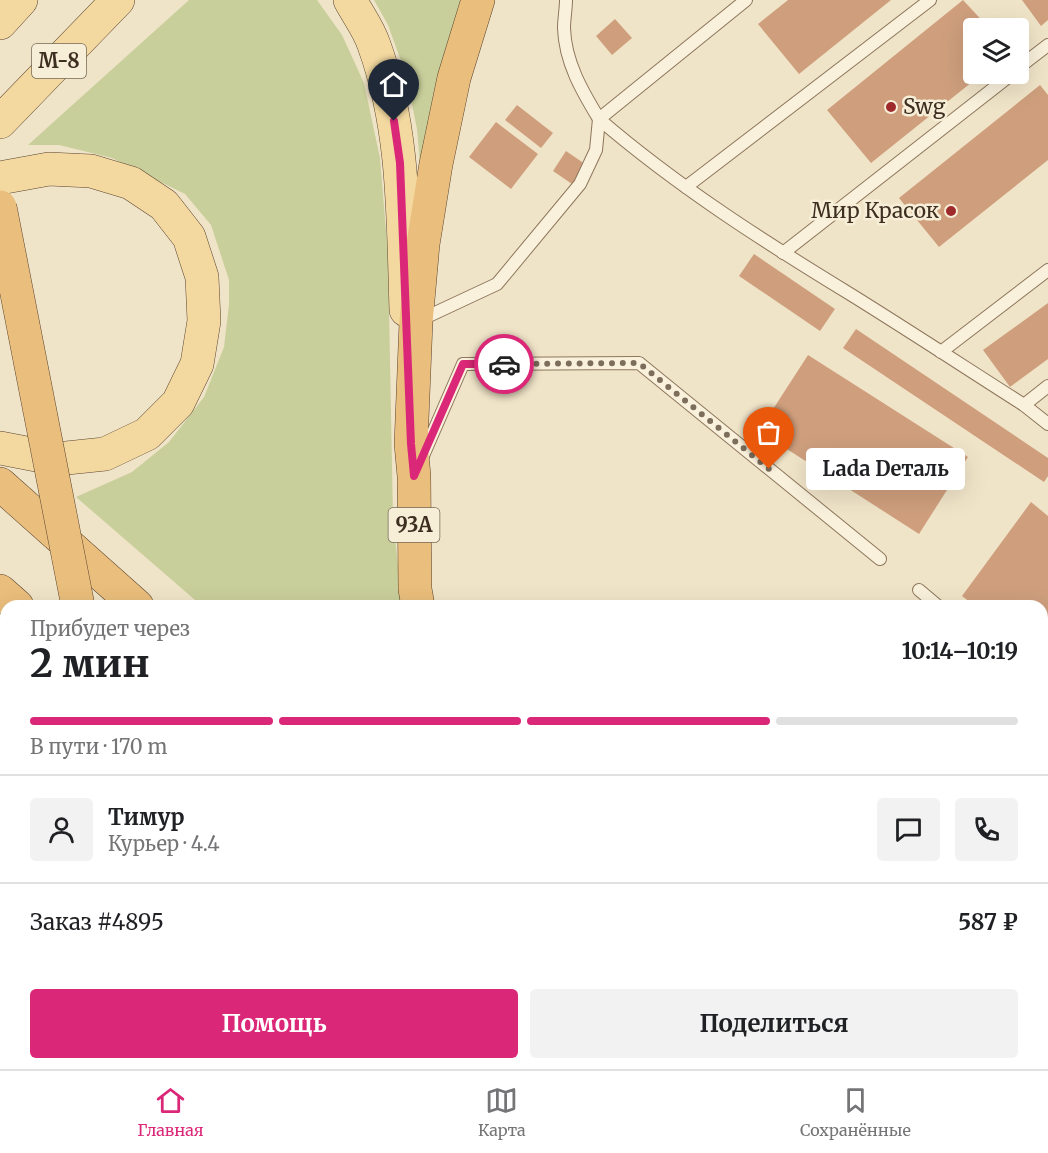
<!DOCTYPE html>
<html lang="ru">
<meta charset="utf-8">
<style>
body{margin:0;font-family:Merriweather,serif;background:#f2f2f2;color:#202124;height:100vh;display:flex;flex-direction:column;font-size:22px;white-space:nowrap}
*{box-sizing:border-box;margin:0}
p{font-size:20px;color:#757577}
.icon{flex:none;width:33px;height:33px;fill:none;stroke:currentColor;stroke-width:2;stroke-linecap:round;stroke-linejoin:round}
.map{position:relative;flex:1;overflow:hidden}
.panel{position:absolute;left:0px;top:600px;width:1048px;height:470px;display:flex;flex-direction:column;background:#fff;border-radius:18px 18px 0 0;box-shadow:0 6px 24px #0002}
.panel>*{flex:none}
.controls{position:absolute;left:963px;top:18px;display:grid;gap:12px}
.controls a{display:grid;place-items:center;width:66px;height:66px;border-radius:6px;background:#fff;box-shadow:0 6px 24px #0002;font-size:30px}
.pin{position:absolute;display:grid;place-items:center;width:51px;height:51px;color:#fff;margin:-62px -26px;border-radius:50% 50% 50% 0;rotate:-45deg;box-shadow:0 0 6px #0007}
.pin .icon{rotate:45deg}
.courier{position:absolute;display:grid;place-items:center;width:60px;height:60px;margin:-30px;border:4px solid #db2777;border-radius:50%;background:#fff;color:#222;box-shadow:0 2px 8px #0007}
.bubble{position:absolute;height:42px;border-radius:6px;background:#fff;box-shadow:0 6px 24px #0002;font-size:20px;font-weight:700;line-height:42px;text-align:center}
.overview em{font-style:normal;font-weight:700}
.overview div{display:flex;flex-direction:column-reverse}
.overview{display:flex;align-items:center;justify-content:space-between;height:102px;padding:0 30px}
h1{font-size:39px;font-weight:700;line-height:45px}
.bar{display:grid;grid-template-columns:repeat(4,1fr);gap:9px 6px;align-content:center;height:72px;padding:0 30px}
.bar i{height:8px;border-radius:4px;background:#e0e0e0}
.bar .selected{background:#db2777}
.bar p{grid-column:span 4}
.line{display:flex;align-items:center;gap:15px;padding:0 30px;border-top:2px solid #e0e0e0}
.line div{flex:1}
.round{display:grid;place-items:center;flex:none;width:63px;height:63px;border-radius:6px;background:#f2f2f2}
.cta{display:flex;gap:12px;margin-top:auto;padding:12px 30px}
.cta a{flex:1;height:69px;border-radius:6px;background:#db2777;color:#fff;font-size:24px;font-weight:700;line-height:69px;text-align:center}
.cta a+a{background:#f2f2f2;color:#202124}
.menu{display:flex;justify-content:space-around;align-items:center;height:84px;border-top:2px solid #e0e0e0;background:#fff;font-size:16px;color:#757577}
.menu a{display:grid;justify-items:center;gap:3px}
.menu .selected{color:#db2777}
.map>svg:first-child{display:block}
</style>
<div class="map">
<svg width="1048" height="1069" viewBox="0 0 1048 1069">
<rect width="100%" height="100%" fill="#f0e4c8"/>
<g fill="#c9cf9b">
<polygon points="189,0 317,0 342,35 364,83 380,158 388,255 393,517 402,606 202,606 76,497 132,472 169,442 204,397 224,347 229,304 229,280 211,225 185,194 112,158 59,145 28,145"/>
<polygon points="374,0 472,0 420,165 417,129 406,75 388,25"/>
<polygon points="0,1035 6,1040 6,1064 34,1064 37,1069 0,1069"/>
</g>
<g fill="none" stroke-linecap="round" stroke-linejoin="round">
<polyline stroke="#6f938a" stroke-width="6" points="256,1064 283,1069"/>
</g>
<g fill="#cf9f7d">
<polygon points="788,0 891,0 799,74 758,24"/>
<polygon points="963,0 989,28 974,28 974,74 982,74 871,163 827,110"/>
<polygon points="1022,0 1048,0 1048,20 1041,26"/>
<polygon points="615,19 632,38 612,55 596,36"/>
<polygon points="1040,85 1048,95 1048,160 939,247 899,198"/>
<polygon points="517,105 553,133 541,148 505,120"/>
<polygon points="496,122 538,154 511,189 469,157"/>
<polygon points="566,151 585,164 572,184 553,171"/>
<polygon points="754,254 835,309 820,331 739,276"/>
<polygon points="1048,303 1048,359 1010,387 983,350"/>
<polygon points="856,329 1048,458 1048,476 1044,482 843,348"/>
<polygon points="808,355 968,457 919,534 759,431"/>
<polygon points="1031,502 1048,516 1048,665 1042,660 1042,606 975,606 962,596"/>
<polygon points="1048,865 1048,961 1042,967 1042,872"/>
</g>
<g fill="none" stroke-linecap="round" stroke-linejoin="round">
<g stroke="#8d765c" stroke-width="14">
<g id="service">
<path d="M566,0C566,9 564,19 564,28C565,62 582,91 599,119L746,0"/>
<polyline points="1018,68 1048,45"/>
<polyline points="686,187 930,0"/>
<polyline points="783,253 1012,74"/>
<path d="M420,320L497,284L580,184L596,150L599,119C677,186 763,241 850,294C908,330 966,368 1024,405L1048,424"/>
<polyline points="941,352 1048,270"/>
<polyline points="1024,405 1048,386"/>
<polyline points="422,458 463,364 639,363 880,559"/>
<polyline points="919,590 938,606"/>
<polyline points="1042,697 1048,702"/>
<polyline points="942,1064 948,1069"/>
<polyline points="1004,1064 1010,1069"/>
</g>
</g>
<g stroke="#8d765c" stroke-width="24">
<g id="minor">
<polyline points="0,703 6,712"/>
<polyline points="152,1064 154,1069"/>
</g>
</g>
<g stroke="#5b4430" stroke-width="34">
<g id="primary">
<path d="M350,0C358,15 369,29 374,45C405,130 403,221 406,310"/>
<polyline points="0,23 21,0"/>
<polyline points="0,122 118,0"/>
<polyline points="0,179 5,177 49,169 91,171 131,183 164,205 189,237 202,277 204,321 197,364 178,403 147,434 105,454 57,459 0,448"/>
<polyline points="0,762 6,762"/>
<polyline points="0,785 6,787"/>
</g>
</g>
<g stroke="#5b4430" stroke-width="34">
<g id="trunk">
<polyline points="0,484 137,606"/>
<polyline points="0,591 17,606"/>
<polyline points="418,606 415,589 414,476 411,444 416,322 423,244 436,164 454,78 478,0"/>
<polyline points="400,1064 408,1069"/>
<polyline points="567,1064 574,1069"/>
<polyline points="696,1064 703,1069"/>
<polyline points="730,1064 735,1069"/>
</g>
</g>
<g stroke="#8d765c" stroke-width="4" stroke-dasharray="4.5 3" stroke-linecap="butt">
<polyline points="0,969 2,985 6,1000"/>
<polyline points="0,1022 6,1027"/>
<polyline points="47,1064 51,1069"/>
</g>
<use href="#service" stroke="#faf1dc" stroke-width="12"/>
<use href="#minor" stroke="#faf1dc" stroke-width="22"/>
<use href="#primary" stroke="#f3d9a0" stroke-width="33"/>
<use href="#trunk" stroke="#eabe7c" stroke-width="33"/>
<g stroke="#5b4430" stroke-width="34" stroke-linecap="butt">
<polyline id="trunk-bridge" points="0,207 78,606"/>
</g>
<use href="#trunk-bridge" stroke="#eabe7c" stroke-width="33"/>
</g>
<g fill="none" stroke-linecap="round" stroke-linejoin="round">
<polyline stroke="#7c6e5b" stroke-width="6" stroke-dasharray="0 10.8" points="504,364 639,363 769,469"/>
<polyline stroke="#db2777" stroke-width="8" points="394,121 400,163 411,444 414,476 463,364 504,364"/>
</g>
<g fill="#9e2a2b" stroke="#f7eed8" stroke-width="2">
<circle cx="891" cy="107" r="6"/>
<circle cx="951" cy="211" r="6"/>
</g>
<g text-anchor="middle" stroke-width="5" stroke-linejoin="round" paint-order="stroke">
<g fill="#f7eed8" stroke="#756857" stroke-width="1.5">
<rect x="32" y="44" width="54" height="34" rx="4.5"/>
<rect x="388.5" y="508" width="51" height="34" rx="4.5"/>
</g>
<g font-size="20" font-weight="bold" fill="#3d2e20">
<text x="59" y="68">М-8</text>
<text x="414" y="532">93A</text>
</g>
<g font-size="21" fill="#3d2e20" stroke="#f7eed8" text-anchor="start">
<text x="903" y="114">Swg</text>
<text x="939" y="218" text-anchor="end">Мир Красок</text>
</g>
</g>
</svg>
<div class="controls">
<a><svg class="icon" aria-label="layers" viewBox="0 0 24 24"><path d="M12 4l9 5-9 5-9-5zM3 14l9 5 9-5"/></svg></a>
</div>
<div class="pin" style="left:769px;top:469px;background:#ea580c"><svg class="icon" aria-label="bag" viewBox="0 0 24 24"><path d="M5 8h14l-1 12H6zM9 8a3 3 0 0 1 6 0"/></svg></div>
<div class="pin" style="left:394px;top:121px;background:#1f2937"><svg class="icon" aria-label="home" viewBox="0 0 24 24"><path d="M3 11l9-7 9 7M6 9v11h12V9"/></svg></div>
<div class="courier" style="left:504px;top:364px"><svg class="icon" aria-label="car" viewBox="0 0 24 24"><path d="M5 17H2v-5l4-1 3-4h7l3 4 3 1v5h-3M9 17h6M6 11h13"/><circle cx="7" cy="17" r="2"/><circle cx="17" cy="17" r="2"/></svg></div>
<div class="bubble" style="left:806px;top:448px;width:159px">Lada Dеталь</div>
<section class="panel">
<div class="overview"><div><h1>2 мин</h1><p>Прибудет через</p></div><em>10:14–10:19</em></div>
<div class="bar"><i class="selected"></i><i class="selected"></i><i class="selected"></i><i></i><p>В пути · 170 m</p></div>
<div class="line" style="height:108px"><a class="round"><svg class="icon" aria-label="person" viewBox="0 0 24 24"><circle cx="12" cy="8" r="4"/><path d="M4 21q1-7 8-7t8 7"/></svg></a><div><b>Тимур</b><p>Курьер · 4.4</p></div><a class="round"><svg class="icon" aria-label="chat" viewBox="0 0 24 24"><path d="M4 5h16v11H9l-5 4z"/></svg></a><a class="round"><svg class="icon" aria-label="phone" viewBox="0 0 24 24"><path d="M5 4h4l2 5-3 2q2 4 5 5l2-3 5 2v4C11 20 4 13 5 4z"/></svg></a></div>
<div class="line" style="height:78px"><div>Заказ #4895</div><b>587 ₽</b></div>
<div class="cta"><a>Помощь</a><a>Поделиться</a></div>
</section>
</div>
<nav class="menu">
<a class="selected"><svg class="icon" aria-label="home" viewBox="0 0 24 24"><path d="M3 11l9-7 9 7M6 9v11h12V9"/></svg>Главная</a>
<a><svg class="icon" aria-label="map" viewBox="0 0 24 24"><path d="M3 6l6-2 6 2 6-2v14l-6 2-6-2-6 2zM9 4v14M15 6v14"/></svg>Карта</a>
<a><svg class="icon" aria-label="saved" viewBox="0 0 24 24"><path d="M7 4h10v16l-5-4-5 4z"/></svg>Сохранённые</a>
</nav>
